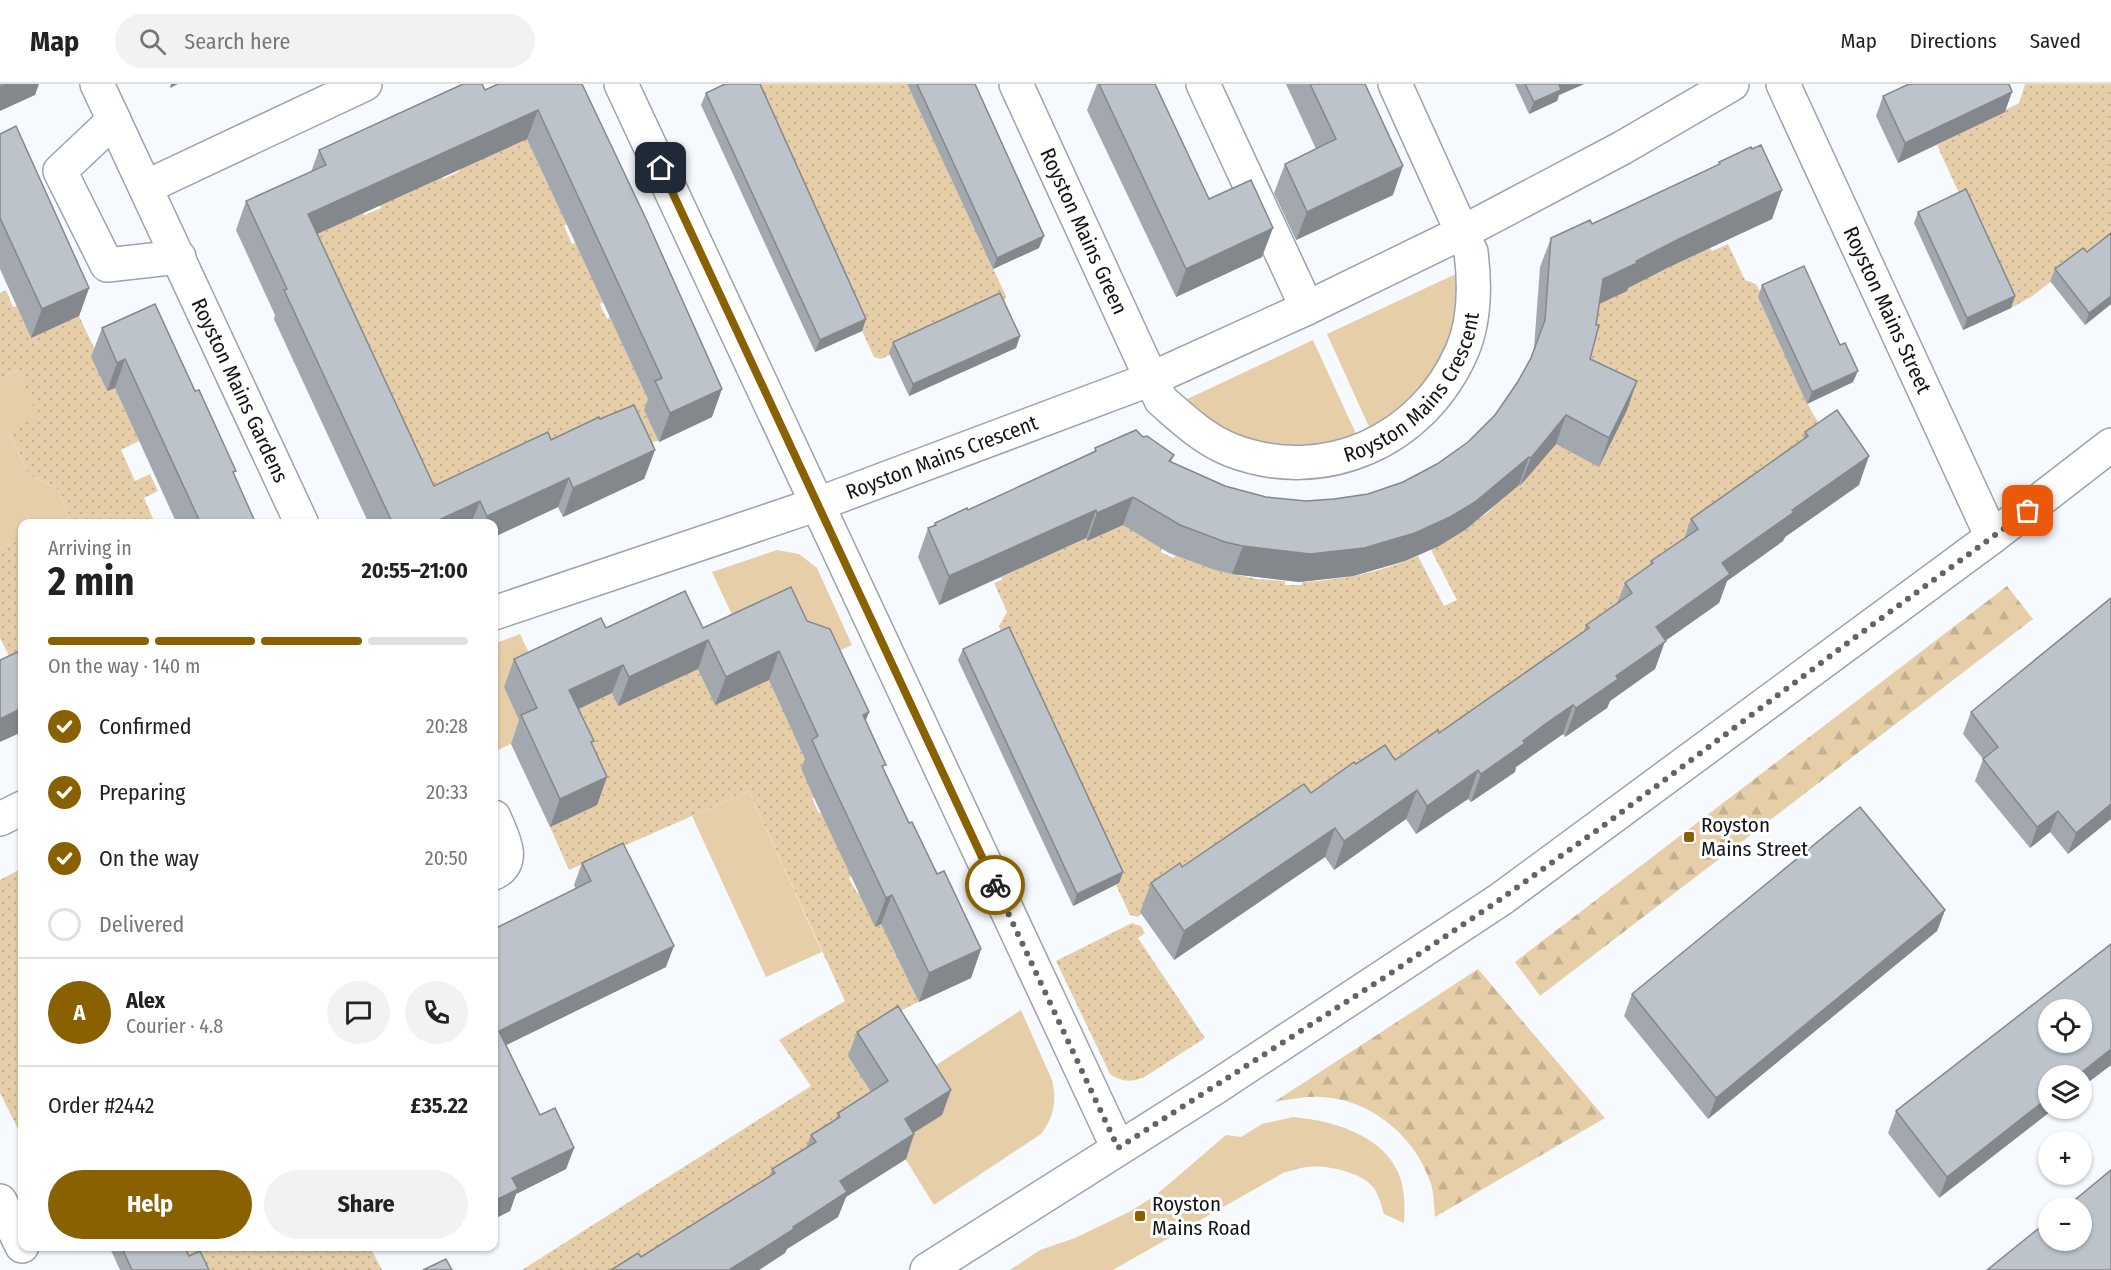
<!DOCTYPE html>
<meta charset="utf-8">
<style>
body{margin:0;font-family:"Fira Sans Condensed",sans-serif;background:#f2f2f2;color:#222;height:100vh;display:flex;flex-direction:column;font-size:22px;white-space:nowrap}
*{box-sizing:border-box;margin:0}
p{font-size:20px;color:#767676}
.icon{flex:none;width:33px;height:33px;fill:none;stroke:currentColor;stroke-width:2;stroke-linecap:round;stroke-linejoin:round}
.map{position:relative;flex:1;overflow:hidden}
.drawer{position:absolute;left:18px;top:435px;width:480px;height:732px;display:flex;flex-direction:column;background:#fff;border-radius:12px;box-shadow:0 2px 4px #0004}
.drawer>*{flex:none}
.buttons{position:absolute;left:2038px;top:915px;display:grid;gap:12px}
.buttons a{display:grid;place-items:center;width:54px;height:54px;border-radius:50%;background:#fff;box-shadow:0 2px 4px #0004;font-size:30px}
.pin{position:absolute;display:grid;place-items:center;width:51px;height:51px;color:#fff;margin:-26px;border-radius:12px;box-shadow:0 3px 9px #0006}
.courier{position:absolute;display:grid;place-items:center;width:60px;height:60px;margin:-30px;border:4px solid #8a6101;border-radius:50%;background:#fff;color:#222;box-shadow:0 2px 8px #0007}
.headline em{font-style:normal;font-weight:700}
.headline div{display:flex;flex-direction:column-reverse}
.headline{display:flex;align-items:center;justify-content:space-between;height:102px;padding:0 30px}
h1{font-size:39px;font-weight:700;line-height:45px}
.bar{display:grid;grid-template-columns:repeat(4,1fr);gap:9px 6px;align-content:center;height:72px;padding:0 30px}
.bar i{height:8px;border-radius:4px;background:#e0e0e0}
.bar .current{background:#8a6101}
.bar p{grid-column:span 4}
.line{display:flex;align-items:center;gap:15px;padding:0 30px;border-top:2px solid #e0e0e0}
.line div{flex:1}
.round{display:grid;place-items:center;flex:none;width:63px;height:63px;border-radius:32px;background:#f2f2f2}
ol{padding:0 30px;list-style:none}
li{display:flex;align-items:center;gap:18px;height:66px}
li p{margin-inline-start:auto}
li .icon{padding:6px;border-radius:50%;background:#8a6101;color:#fff;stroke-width:4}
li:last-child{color:#767676}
li i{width:33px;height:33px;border:3px solid #e0e0e0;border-radius:50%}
.button{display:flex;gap:12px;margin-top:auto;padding:12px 30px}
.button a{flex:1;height:69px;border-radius:36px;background:#8a6101;color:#fff;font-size:24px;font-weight:700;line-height:69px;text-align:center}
.button a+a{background:#f2f2f2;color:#222}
header{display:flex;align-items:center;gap:36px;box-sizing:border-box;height:84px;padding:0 30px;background:#fff;border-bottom:2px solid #e0e0e0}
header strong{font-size:28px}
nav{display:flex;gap:33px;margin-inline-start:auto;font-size:21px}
.search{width:420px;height:54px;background:#f2f2f2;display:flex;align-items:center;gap:15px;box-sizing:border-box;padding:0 21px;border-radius:33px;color:#767676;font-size:22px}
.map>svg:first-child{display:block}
</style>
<header>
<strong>Map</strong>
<div class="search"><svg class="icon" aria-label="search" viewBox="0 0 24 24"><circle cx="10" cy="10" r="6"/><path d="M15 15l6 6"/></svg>Search here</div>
<nav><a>Map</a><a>Directions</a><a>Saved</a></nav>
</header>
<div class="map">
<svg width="2111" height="1186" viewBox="0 0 2111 1186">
<defs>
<pattern id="forest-firs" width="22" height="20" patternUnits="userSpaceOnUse" patternTransform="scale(1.5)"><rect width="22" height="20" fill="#e6cfa8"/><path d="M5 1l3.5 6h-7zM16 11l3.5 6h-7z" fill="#c4b190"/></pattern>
<pattern id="park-dots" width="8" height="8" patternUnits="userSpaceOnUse" patternTransform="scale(1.5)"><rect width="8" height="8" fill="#e6cfa8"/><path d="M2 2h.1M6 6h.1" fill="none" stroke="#c4b190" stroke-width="1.8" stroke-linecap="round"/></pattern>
</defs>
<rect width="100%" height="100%" fill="#f6faff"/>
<g fill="#e6cfa8">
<path d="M1458,189C1457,204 1458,220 1455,235C1448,276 1409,329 1370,345L1327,250Z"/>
<path d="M1313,256L1357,352C1317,368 1258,365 1220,345C1207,338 1195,326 1183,317Z"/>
<polygon points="17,286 39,334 9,347 29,391 56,403 70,433 56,439 22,440 22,455 0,465 0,294"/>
<polygon points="777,466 799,470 817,484 852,561 818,576 741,550 712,488"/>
<polygon points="520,550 538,588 527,652 494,668 494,560"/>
<polygon points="749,707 822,868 766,893 692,732"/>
<path d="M1021,926L1052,996C1057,1017 1054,1033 1041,1050L934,1121L896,1060L918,993Z"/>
<path d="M1293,1033C1330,1036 1381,1050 1398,1088C1405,1104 1405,1122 1404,1139L1384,1130C1381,1121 1379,1111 1373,1103C1362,1088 1324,1080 1307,1083C1299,1084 1291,1087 1283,1089L1113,1186H1010L1040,1166L1075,1154L1129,1128L1156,1111L1226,1051L1241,1053L1262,1040Z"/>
</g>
<g fill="url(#forest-firs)">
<polygon points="2007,502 2033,535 1540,912 1515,878"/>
<path d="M1478,885L1605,1034L1435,1133C1434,1123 1434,1110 1431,1100C1417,1054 1370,1014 1320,1013C1305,1012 1289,1016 1274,1018Z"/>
</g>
<g fill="url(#park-dots)" fill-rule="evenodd">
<polygon points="750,0 907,0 1006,212 1004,218 881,275 874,273"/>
<polygon points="2025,0 2111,0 2111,158 2079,176 2031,213 2011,224 1937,61 2019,19"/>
<polygon points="529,50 567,140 564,142 572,160 576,159 603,218 600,220 607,235 610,233 649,315 645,326 658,356 632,368 432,439 300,164 316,112 331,143 363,129 365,131 381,124 380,121 442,92 443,95 460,87 459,84"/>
<path d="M1728,160L1745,196L1756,200L1762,211L1758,213L1807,319L1827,354L1576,569L1140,828L1142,830L1137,833L1130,831L1116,801L1119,800L1113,786L999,542L1007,528L994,499L1002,496L1001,493L1086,454L1087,457L1121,438L1162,464L1161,468L1173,474L1176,471L1228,489L1258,495L1285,497V501H1302V498C1343,496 1381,488 1418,472L1444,522L1457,516L1431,466L1486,430L1517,400L1521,402L1531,389L1592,219L1611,215L1626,207L1625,203L1710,164L1712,167ZM1584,346L1611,360L1599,382L1572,368Z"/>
<polygon points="6,206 13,223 17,222 31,254 79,232 97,270 92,274 107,307 119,302 139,357 121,366 135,397 150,390 158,407 144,414 155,439 56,439 70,433 56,403 29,391 9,347 38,333 17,286 0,294 0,209"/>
<polygon points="22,455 22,591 19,592 0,554 0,465"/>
<polygon points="698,585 769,589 811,679 815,713 812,715 819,729 822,728 852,792 849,794 857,809 859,809 876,842 885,838 904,887 907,886 922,916 883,936 879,1021 650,1186 522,1186 811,1002 779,956 845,917 749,707 569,786 550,743 551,638 612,609"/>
<polygon points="22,784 22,1053 0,1009 0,796"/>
<path d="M1132,839L1141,842L1145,849L1138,854L1205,954L1143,994C1130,998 1122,998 1110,990L1056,877Z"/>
<polygon points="158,1163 370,1163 382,1186 197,1186"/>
</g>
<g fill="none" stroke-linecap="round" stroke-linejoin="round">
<g stroke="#9ca3aa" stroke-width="36">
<g id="minor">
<path id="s1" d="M97,0L302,440"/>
<polyline points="621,0 1118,1064"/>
<path id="s2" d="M1016,0L1161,316C1183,335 1203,355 1231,366C1324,402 1423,357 1462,267C1475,237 1475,200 1471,168L1395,0"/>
<polyline points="1203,0 1307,224"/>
<path id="s3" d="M1783,0L1992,453"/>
<polyline points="114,36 60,87 107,181 179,173"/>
<polyline points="146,103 365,0"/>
<path id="s4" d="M494,529L818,420L1151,295L1307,224L1463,148L1622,64L1732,0"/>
<path d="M494,733C501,751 518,777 494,789"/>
<polyline points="0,735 22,724"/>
<polyline points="0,1117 22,1162"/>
<polyline points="927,1186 1216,1003 1501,815 1992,453 2111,361"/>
</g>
</g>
<use href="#minor" stroke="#fff" stroke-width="33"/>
</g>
<g fill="#a2a8ae">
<polygon points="582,0 712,333 659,358 644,326 648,315 527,55 317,150 434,402 600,335 655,366 644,395 563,433 558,423 494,453 494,440 369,440 274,235 275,231 236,146 246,117 311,88 319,66 485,6"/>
<polygon points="907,0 975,0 1039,164 993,185"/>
<polygon points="1097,0 1155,0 1209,115 1262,173 1176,213 1087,26"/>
<polygon points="1286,0 1365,0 1393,111 1296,156 1274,109 1285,80 1316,65"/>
<polygon points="1515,0 1584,0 1559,11 1557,17 1529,30"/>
<polygon points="706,9 866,235 862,247 815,268 701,21"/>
<polygon points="1883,12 2005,28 1898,79 1876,32"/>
<polygon points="0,50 89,204 79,232 31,254 0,185"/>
<polygon points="1752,65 1782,106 1772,135 1667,184 1628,204 1627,207 1599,220 1590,275 1627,326 1599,383 1556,360 1520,402 1519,401 1465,446 1439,462 1405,477 1353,492 1299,498 1232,490 1215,486 1169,469 1123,441 1087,457 1086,454 939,521 918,473 928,444 933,442 935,439 968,426 1094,368 1095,364 1143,353 1174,371 1171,378 1225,402 1266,413 1306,417 1334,415 1368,410 1403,398 1437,380 1468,358 1495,331 1517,299 1530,275 1534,264 1540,183 1551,154 1592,140 1718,81 1719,78"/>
<polygon points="1918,128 2015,212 2011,224 1963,246 1914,139"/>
<polygon points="2111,149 2111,220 2085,241 2050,197 2055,185 2087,168"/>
<polygon points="1762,201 1853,298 1807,320 1758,213"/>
<polygon points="102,244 234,392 256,440 177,440 115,304 107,307 91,273"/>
<polygon points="1020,252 1016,264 909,312 889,269 893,258"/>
<polygon points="1805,348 1859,401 1785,453 1783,457 1727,497 1719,519 1665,557 1655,585 1610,617 1607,624 1565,653 1563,650 1538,667 1516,683 1515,688 1471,718 1468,715 1416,750 1406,735 1334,786 1325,773 1174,876 1140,828 1151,799 1182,783 1311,709 1356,680 1395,676 1439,649 1584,547 1586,541 1617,519 1625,499 1650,481 1651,477 1684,455 1691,435 1803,356"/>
<polygon points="807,537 869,628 865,637 884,686 909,739 981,865 971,894 919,918 881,840 875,843 814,714 801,684 805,675 769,596 715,621 698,585 618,622 612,609 579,625 592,661 607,693 597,721 550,743 511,660 519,636 504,603 514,575 606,544 703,544"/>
<polygon points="963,565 1123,788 1119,799 1073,822 958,576"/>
<polygon points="1971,628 2111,735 2068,770 2050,748 2030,764 1975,697 1983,675 1963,650"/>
<polygon points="582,779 666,883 506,961 540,1031 574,1064 566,1085 516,1110 510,1127 494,1135 494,845 576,805 574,801"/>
<polygon points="1945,826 1937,847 1708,1035 1624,932 1632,910"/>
<polygon points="857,948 951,1006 942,1031 913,1049 914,1050 906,1075 846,1113 838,1133 787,1165 785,1169 759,1186 611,1186 641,1173 770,1092 772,1085 806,1064 811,1051 835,1036 838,1029 871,1008 848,972"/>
<polygon points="2111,981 2082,1003 2082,992 2049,1024 2055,1024 1939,1114 1888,1049 1896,1027"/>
<polygon points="109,1162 184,1162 189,1172 209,1186 120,1186"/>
</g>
<g fill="#84888d">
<polygon points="8,0 39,0 35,11 0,27 0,3"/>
<polygon points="171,0 178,0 170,4"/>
<polygon points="1562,0 1584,0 1559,11 1557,17 1529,30 1534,18"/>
<polygon points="2012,8 2005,28 1898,79 1905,59"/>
<polygon points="538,26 527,55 297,159 308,130"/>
<polygon points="1403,82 1393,111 1296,156 1307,128"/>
<polygon points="1782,106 1772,135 1667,184 1628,204 1627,207 1593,223 1603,195 1677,156"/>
<polygon points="1273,144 1262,173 1176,213 1186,185"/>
<polygon points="1044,152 1039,164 993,185 997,174"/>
<polygon points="89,204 79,232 31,254 42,225"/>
<polygon points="2015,212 2011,224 1963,246 1967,234"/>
<polygon points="2111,212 2111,220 2085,241 2089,229"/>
<polygon points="866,235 862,247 815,268 820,256"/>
<polygon points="1020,252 1016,264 909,312 913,300"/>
<polygon points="125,275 115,304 107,307 117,279"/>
<polygon points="1858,287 1853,298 1807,320 1812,308"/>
<polygon points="1637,297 1627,326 1599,383 1609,354"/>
<polygon points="722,305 712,333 659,358 670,329"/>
<polygon points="1566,331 1556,360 1520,402 1531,374"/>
<polygon points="655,366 644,395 563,433 573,404"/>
<polygon points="1869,372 1859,401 1785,453 1783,457 1727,497 1719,519 1665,557 1655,585 1610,617 1607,624 1565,653 1576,624 1616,592 1656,543 1722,479 1792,426"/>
<polygon points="1529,373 1519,401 1465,446 1439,462 1405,477 1353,492 1299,498 1232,490 1243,462"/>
<polygon points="569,394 558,423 494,453 494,440 485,440 487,432"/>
<polygon points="1133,413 1123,441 1087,457 1097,429"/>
<polygon points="480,417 471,440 430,440"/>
<polygon points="1096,426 1086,454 939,521 949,492"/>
<polygon points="708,556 698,585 618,622 629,593"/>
<polygon points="779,567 769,596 715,621 726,593"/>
<polygon points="623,581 612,609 559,634 569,606"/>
<polygon points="1573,621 1563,650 1516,683 1515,688 1471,718 1481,690 1548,638"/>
<polygon points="22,624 22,648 0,658 0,635"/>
<polygon points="869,628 858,657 863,631"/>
<polygon points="1478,686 1468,715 1416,750 1427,722"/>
<polygon points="607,693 597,721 550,743 560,715"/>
<polygon points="1417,706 1406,735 1334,786 1344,757"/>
<polygon points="2111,720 2111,735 2068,770 2076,749"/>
<polygon points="2058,727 2050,748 2030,764 2037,743"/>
<polygon points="1335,744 1325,773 1174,876 1184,847"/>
<polygon points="1123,788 1119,799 1073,822 1077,810"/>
<polygon points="892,811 881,840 875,843 886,814"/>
<polygon points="1945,826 1937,847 1708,1035 1716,1014"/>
<polygon points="674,862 666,883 494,967 499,947"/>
<polygon points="981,865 971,894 919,918 929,889"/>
<polygon points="2111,965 2111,981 2082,1003 2082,992 2077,992"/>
<polygon points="951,1006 942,1031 896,1060 905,1035"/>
<polygon points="2049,1013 2049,1024 2055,1024 1939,1114 1947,1093"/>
<polygon points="914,1050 906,1075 846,1113 838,1133 787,1165 785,1169 759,1186 729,1186 793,1143 840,1097"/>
<polygon points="574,1064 566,1085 516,1110 510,1127 494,1135 494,1117 512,1094"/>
</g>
<g fill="#bcc3ca" stroke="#84888d" stroke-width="1.5" fill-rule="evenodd">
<polygon points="0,0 8,0 0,3"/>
<polygon points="463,0 482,0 485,6 498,0 582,0 647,137 722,305 670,329 655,297 662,294 538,26 308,130 434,402 548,348 551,356 599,333 600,335 634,321 655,366 573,404 569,394 487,432 480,417 430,440 393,440 284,206 287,205 246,117 326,81 319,66"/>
<polygon points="725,0 760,0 866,235 820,256 706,9"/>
<polygon points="917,0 975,0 1044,152 997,174"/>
<polygon points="1099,0 1155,0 1209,115 1251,96 1273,144 1186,185"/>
<polygon points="1310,0 1365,0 1403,82 1307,128 1285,80 1336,55"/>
<polygon points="1525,0 1562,0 1559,1 1561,6 1534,18"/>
<polygon points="1909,0 2009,0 2012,8 1905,59 1883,12"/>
<polygon points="16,42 89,204 42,225 0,134 0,50"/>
<polygon points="1761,61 1782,106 1677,156 1636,177 1637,179 1603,195 1596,241 1599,241 1590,275 1637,297 1609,354 1566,331 1531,374 1529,373 1475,418 1450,433 1415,449 1364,464 1310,470 1243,462 1225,458 1180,441 1133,413 1097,429 1096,426 949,492 928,444 936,441 935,439 967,424 968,426 1096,367 1095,364 1136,346 1143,353 1147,352 1174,371 1169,377 1225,402 1266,413 1306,417 1334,415 1368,410 1403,398 1437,380 1468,358 1495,331 1517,299 1531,274 1545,236 1551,154 1590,136 1592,140 1720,80 1719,78 1751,63 1752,65"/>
<polygon points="1966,105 2015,212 1967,234 1918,128"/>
<polygon points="2111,149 2111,212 2089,229 2055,185 2083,164 2087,168"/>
<polygon points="1804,182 1840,261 1845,259 1858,287 1812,308 1762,201"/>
<polygon points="1000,209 1020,252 913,300 893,258"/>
<polygon points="155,220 195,307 199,306 236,387 233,388 256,440 201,440 125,275 117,279 102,244"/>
<polygon points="1837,326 1869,372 1792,426 1794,428 1722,479 1730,490 1656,543 1666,557 1616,592 1618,595 1576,624 1573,621 1548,638 1523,657 1525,659 1481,690 1478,686 1427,722 1417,706 1344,757 1335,744 1184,847 1151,799 1180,779 1182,783 1304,700 1311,709 1354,678 1356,680 1385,661 1395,676 1438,646 1439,649 1589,544 1586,541 1632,509 1625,499 1653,479 1651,477 1698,445 1691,435 1808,352 1805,348"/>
<polygon points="791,503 807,537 830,545 869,628 863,631 886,681 882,682 909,739 912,738 937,790 944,787 981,865 929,889 892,811 886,814 825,685 812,656 818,652 779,567 726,593 708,556 629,593 623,581 569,606 594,657 591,658 607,693 560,715 521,631 537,624 514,575 601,534 606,544 685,507 703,544"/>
<polygon points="2111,514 2111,720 2076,749 2058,727 2037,743 1983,675 1998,663 1971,628"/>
<polygon points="1009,543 1123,788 1077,810 963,565"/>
<polygon points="22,566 22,624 0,635 0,576"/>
<polygon points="1860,723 1945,826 1716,1014 1632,910"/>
<polygon points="623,759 674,862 499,947 540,1031 555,1024 574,1064 512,1094 518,1105 494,1117 494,845 591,797 582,779"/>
<path d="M2111,860V965L2077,992H2049V1013L1947,1093L1896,1027ZM2049,926H2082V958H2049Z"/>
<polygon points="898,922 951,1006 905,1035 914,1050 840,1097 847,1108 793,1143 794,1145 729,1186 611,1186 638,1169 641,1173 775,1089 772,1085 816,1058 811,1051 840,1033 838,1029 888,997 857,948"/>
<polygon points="2111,1086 2111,1186 1987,1186 2049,1136 2049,1156 2082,1156 2082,1124 2065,1124"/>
<polygon points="121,1162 184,1162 189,1172 200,1167 209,1186 132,1186"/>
<polygon points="446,1175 452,1186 423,1186"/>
</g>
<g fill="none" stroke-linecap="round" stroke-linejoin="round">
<polyline stroke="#626468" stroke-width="6" stroke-dasharray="0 10.8" points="995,801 1118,1064 1382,895 1501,815 1607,739 1853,555 2028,427"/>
<polyline stroke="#8a6101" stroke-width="8" points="661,84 995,801"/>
</g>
<g fill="#8a6101" stroke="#fff" stroke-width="2">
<rect x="1683" y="747" width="12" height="12" rx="3"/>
<rect x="1134" y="1126" width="12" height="12" rx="3"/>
</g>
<g text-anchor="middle" stroke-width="6" stroke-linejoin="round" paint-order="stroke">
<g font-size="21" fill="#121417" stroke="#fff">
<text dy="7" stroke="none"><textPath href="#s2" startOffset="162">Royston Mains Green</textPath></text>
<text dy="7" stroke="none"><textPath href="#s3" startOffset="249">Royston Mains Street</textPath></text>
<text dy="7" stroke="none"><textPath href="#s2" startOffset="651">Royston Mains Crescent</textPath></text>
<text dy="7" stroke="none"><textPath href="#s1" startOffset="338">Royston Mains Gardens</textPath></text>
<text dy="7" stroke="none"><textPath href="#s4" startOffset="474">Royston Mains Crescent</textPath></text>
</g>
<g font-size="21" fill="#121417" stroke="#fff" text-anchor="start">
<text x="1701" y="748">Royston<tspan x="1701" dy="24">Mains Street</tspan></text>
<text x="1152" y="1127">Royston<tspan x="1152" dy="24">Mains Road</tspan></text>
</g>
</g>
</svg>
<div class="buttons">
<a><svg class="icon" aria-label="locate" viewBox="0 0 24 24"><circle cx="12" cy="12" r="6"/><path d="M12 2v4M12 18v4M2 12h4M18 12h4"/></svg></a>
<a><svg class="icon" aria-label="layers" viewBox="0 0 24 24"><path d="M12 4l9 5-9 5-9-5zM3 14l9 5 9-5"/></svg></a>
<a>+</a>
<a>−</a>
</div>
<div class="pin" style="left:2028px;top:427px;background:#ea580c"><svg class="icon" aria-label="bag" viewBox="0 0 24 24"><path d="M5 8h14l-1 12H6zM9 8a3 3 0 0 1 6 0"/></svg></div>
<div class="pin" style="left:661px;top:84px;background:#1f2937"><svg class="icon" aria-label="home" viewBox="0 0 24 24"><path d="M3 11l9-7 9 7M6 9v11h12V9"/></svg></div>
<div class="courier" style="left:995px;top:801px"><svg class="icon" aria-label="bike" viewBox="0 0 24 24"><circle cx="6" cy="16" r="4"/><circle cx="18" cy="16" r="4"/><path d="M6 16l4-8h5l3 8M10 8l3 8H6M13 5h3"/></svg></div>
<section class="drawer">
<div class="headline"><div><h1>2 min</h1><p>Arriving in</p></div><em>20:55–21:00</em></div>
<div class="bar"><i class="current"></i><i class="current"></i><i class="current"></i><i></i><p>On the way · 140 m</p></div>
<ol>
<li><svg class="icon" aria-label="check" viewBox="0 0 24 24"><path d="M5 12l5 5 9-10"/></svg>Confirmed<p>20:28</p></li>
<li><svg class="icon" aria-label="check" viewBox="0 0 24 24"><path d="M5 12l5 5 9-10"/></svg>Preparing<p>20:33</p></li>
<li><svg class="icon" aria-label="check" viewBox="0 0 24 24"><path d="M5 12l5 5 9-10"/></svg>On the way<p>20:50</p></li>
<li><i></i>Delivered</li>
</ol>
<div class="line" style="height:108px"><b class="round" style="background:#8a6101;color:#fff">A</b><div><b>Alex</b><p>Courier · 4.8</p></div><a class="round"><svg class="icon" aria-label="chat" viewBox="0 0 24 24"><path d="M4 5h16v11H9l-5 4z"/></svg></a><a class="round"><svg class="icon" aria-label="phone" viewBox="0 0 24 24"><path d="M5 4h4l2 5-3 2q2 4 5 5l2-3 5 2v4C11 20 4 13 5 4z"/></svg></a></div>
<div class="line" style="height:78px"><div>Order #2442</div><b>£35.22</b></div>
<div class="button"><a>Help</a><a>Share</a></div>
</section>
</div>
